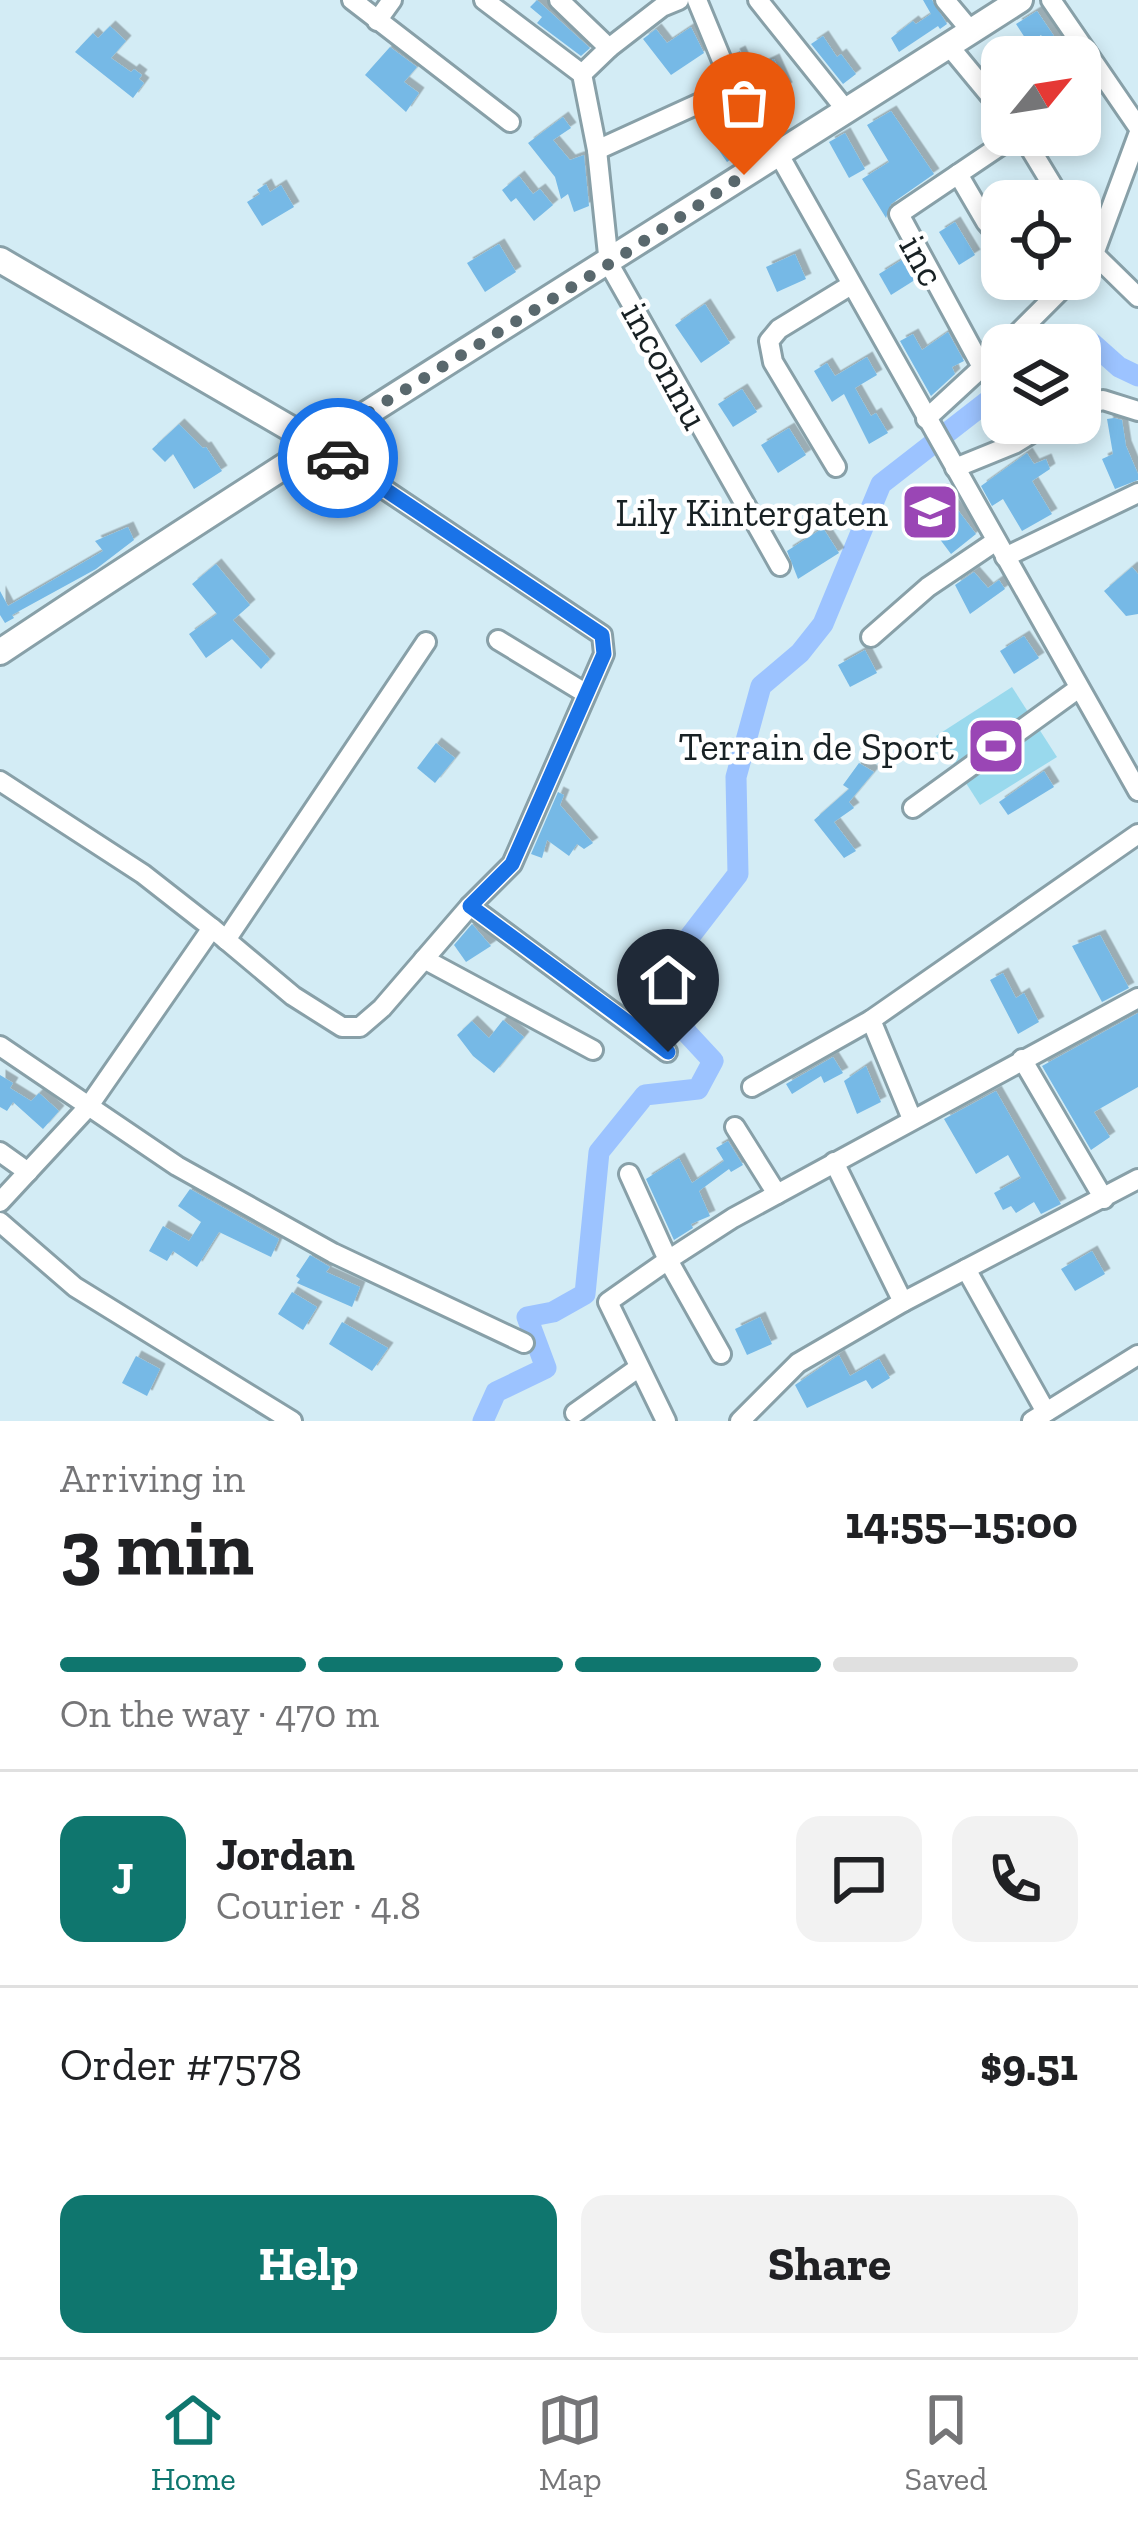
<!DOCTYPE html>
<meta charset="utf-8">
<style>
body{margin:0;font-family:"Zilla Slab",serif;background:#f2f2f2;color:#202124;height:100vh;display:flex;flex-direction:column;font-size:45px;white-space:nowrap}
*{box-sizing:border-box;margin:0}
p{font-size:39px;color:#757577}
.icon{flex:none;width:66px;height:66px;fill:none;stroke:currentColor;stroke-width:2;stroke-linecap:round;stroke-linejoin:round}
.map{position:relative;height:1421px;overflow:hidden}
.side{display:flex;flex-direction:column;background:#fff;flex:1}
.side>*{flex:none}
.needle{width:78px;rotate:60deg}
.tools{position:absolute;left:981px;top:36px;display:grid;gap:24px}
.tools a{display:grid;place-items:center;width:120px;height:120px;border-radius:24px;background:#fff;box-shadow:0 6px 18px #0003;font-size:60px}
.pin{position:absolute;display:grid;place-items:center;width:102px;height:102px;color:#fff;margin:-123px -51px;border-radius:50% 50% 50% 0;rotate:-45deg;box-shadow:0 0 12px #0007}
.pin .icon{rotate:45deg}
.courier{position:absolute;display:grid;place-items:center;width:120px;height:120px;margin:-60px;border:9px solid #1a73e8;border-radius:50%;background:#fff;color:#222;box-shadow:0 3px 15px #0007}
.head em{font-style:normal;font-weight:800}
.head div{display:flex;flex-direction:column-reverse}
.head{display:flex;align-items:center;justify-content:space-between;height:204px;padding:0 60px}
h1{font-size:78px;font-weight:800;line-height:90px}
.bar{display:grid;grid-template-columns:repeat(4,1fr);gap:18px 12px;align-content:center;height:144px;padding:0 60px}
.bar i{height:15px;border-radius:9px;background:#e0e0e0}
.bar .selected{background:#0f766e}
.bar p{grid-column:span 4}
.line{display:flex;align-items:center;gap:30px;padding:0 60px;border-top:3px solid #e0e0e0}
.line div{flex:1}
.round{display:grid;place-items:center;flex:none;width:126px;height:126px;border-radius:24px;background:#f2f2f2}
.cta{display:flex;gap:24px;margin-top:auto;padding:24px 60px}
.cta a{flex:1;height:138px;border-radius:24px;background:#0f766e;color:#fff;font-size:48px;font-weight:800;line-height:138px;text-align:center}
.cta a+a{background:#f2f2f2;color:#202124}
.menu{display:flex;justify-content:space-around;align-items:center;height:168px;border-top:3px solid #e0e0e0;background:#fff;font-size:33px;color:#757577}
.menu a{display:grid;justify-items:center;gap:6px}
.menu .selected{color:#0f766e}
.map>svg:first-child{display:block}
</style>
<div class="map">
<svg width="1138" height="1421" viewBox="0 0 1138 1421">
<defs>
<filter id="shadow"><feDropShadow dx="5.5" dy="-5.5" stdDeviation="0" flood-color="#0004"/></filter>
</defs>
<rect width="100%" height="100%" fill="#d3ecf5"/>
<polygon fill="#99d9ed" points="1012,687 1057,757 980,805 936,736"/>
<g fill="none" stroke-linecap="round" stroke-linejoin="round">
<g stroke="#9cc3ff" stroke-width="21">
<polyline points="1080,347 1092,343 1119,367 1138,376"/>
<polyline points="483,1421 496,1392 546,1368 527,1317 553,1312 585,1294 599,1152 645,1095 698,1089 713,1061 687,1033 666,985 684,944 738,874 736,777 761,686 800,653 823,624 881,484 1002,390"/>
</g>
</g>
<g fill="#76b9e6" filter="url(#shadow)">
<polygon points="537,0 590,48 581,56 537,23 542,17 530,7"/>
<polygon points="923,0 932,0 947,24 940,29 938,26 899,52 891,38 913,21 916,24 931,14"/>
<polygon points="1037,11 1058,42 1050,48 1041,35 1029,44 1016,24"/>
<polygon points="110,26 126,41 111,58 131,72 134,69 142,75 139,79 144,83 133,98 75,52 93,33 98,38"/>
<polygon points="691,27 704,53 671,75 643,39 656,29 667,43"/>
<polygon points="823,36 837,57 841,54 856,74 843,84 811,44"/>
<polygon points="390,47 417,67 404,82 419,93 406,112 365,75"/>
<polygon points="740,51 749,71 774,59 787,88 761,100 782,126 776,131 758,112 734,54"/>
<polygon points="891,111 934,174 891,204 886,218 862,179 889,162 867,125"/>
<polygon points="563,117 571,128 553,140 570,160 584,155 589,206 574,212 568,194 561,199 555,177 528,143"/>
<polygon points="733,124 752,145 727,162 711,139"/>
<polygon points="845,133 865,169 849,178 829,142"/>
<polygon points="519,176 533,194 540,189 553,205 534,221 516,198 511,202 502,190"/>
<polygon points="266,184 270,192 281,185 294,207 262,226 247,202 260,194 257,190"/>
<polygon points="955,222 975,255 959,265 939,232"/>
<polygon points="499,244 516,272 485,292 467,263"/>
<polygon points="795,254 806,279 777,292 766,267"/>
<polygon points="905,258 918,278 891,295 879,274"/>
<polygon points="705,304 730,343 701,363 675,325"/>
<polygon points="948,332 964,361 952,367 955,374 931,396 900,341 913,334 922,350"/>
<polygon points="867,357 877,375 855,388 871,416 876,413 888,433 869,444 844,394 832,402 814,371 827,363 835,376"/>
<polygon points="742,389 757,412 733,427 718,404"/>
<polygon points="1114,418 1122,420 1126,446 1138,474 1138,480 1115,489 1102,459 1113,454 1107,419"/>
<polygon points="179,424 203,448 206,447 222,471 194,489 173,454 165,462 152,449"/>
<polygon points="789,428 806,455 778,473 761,445"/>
<polygon points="1027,453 1034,464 1046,459 1050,469 1032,481 1052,514 1022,531 1003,499 992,506 981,486"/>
<polygon points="942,489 976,534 951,554 930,526 935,522 921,506"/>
<polygon points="128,527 134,540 96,569 12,615 14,618 5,623 0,615 0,591 8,606 103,551 95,541"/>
<polygon points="823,528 839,553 798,579 787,551"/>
<polygon points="216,564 250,605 233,620 270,659 261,669 232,639 206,658 189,634 217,614 192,584"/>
<polygon points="1132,567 1138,574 1138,614 1126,616 1104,591"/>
<polygon points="974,572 988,588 999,580 1005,589 970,614 955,585"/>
<polygon points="1024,636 1039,658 1014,674 1000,651"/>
<polygon points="865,650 877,673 850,687 838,665"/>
<polygon points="436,743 455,758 435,783 417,768"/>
<polygon points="859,763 874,772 849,802 854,808 834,822 856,851 844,858 814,820 849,789 843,785"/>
<polygon points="1044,771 1054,787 1008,815 999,802"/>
<polygon points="558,792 564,795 560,805 593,843 584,849 577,844 569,856 547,840 542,858 531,854"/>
<polygon points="472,924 491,946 466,962 454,945"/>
<polygon points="1100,935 1129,988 1102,1002 1072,946"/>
<polygon points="1003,973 1016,998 1024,993 1039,1022 1018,1034 990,980"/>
<polygon points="1138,1013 1138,1087 1094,1112 1110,1137 1091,1150 1042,1066"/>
<polygon points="503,1020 524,1037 494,1073 473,1056 457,1035 472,1021 489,1038"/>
<polygon points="833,1057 843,1073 824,1083 821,1076 792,1094 786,1084"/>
<polygon points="866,1066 881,1102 857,1114 844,1081"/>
<polygon points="0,1075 13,1083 10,1088 31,1101 39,1093 59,1111 43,1129 13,1102 7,1111 0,1107"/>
<polygon points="996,1091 1061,1204 1041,1214 1034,1202 1016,1213 1011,1206 1003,1210 994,1193 1021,1178 1008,1155 976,1174 944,1119"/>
<polygon points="728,1141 743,1165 731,1172 729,1169 699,1191 710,1216 691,1224 693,1228 674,1240 646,1179 679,1158 692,1183 724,1161 716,1148"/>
<polygon points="190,1189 279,1239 271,1257 219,1232 197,1267 173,1251 167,1261 149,1251 163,1226 189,1241 201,1222 178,1206"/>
<polygon points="1092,1251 1105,1274 1075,1291 1061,1269"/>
<polygon points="310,1255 330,1267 326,1272 360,1287 352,1307 297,1283 300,1279 296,1276"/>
<polygon points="292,1292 317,1307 303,1330 278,1314"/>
<polygon points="760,1317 772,1344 747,1355 735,1329"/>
<polygon points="342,1322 388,1348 372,1371 329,1344"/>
<polygon points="839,1355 850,1376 879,1359 890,1378 872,1389 866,1380 807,1408 795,1385"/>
<polygon points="136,1356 160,1369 147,1396 122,1383"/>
</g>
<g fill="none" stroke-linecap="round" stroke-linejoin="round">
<g stroke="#88a0a8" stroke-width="24">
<g id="minor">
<polyline points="352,0 510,122"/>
<polyline points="484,0 582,74 597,150 609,264 780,566"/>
<polyline points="559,0 609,48 582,74"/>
<polyline points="697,0 746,119 778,153 1138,791"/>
<polyline points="758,0 846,110"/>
<polyline points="945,0 971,31"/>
<polyline points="1051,0 1138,127"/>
<polyline points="377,21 392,0"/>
<polyline points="949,46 1002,110"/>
<polyline points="609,48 662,7 679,0"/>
<polyline points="1022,135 1062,201"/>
<polyline points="597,150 733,88"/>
<polyline points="958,174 986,222 1002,241"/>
<polyline points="1080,230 1094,254 1138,297"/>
<polyline points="1080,270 1094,254 1138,135"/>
<polyline points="1006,345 1072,279"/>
<polyline points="982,367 899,214 1016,135"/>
<polyline points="1080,406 1103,400 1138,411"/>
<polyline points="926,419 1002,349"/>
<polyline points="836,467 773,362 769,341 779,329 851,285"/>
<polyline points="955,468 1014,444 1048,423"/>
<polyline points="1005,557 1138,493"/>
<polyline points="871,637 928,587 996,541"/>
<polyline points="498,640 585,693"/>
<polyline points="0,781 143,874 212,928 88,1107 0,1202"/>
<polyline points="913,808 1079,688"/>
<polyline points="470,906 667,1052"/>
<polyline points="212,928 293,996 342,1027 360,1027 382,1008 470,906 512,864 604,654 602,635 317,444"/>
<polyline points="226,940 426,642"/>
<polyline points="424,959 593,1050"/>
<polyline points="0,1046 177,1166 333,1253 524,1343"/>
<polyline points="1022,1059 1104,1199"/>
<polyline points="752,1087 871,1020"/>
<polyline points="912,1119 871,1020 1138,834"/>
<polyline points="735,1127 777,1194"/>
<polyline points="0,1152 28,1172"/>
<polyline points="834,1162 903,1302 1138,1179"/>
<polyline points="629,1174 668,1260 608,1302 666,1421"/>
<polyline points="0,1222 75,1287 292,1421"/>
<polyline points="966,1269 1046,1412"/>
<polyline points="721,1354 668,1260 733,1218 1138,998"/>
<polyline points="575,1413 638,1368"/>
<polyline points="740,1421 798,1363 903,1302"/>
<polyline points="1032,1421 1138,1355"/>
</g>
</g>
<g stroke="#88a0a8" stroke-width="30">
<g id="major">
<polyline points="0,260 317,444"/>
<path d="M0,652C336,428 680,218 1020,0"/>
</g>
</g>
<use href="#minor" stroke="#fff" stroke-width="18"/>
<use href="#major" stroke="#fff" stroke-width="24"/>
</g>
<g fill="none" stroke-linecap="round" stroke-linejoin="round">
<polyline stroke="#59686d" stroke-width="12" stroke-dasharray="0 21.6" points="338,458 317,444 609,264 744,175"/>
<polyline stroke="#1a73e8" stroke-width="15" points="338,458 602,635 604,654 512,864 470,906 668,1052"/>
</g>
<defs>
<g id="school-square" transform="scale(3)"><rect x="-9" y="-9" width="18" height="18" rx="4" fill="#9a46b5" stroke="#fff"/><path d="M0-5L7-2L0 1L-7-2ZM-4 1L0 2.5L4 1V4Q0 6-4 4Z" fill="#fff"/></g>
<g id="stadium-square" transform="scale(3)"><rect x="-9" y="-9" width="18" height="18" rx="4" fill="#9a46b5" stroke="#fff"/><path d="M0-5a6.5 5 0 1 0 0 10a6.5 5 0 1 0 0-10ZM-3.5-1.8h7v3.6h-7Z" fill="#fff"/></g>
</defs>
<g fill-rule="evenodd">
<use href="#school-square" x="930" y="512"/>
<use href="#stadium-square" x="996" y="746"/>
</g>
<g text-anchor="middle" stroke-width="9" stroke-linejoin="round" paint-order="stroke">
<g font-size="39" fill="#182124" stroke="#fff">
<text transform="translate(923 260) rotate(61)" y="14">inc</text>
<text transform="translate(666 365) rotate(61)" y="14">inconnu</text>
</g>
<g font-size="39" fill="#182124" stroke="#fff" text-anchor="end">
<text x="888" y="526">Lily Kintergaten</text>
<text x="954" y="760">Terrain de Sport</text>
</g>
</g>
</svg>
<div class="tools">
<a><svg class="needle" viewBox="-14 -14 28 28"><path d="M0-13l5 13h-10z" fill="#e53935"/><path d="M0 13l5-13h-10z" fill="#757577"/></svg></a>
<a><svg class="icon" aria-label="locate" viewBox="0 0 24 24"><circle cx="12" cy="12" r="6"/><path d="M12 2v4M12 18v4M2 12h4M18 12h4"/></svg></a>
<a><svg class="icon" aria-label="layers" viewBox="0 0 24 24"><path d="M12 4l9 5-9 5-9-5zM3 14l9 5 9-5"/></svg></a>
</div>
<div class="pin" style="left:744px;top:175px;background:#ea580c"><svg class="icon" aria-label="bag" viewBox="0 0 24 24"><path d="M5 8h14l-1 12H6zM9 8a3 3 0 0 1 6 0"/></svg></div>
<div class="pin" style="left:668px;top:1052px;background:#1f2937"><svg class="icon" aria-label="home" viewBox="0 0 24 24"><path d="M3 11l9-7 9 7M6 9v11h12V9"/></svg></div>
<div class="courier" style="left:338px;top:458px"><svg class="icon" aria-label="car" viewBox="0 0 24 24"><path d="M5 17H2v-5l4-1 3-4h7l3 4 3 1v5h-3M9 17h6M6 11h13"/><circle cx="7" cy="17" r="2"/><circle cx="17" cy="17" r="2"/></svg></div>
</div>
<section class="side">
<div class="head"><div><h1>3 min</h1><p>Arriving in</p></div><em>14:55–15:00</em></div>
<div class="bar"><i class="selected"></i><i class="selected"></i><i class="selected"></i><i></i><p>On the way · 470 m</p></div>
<div class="line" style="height:216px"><b class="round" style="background:#0f766e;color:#fff">J</b><div><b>Jordan</b><p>Courier · 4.8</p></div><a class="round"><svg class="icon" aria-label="chat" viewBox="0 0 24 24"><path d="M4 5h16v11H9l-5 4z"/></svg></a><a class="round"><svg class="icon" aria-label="phone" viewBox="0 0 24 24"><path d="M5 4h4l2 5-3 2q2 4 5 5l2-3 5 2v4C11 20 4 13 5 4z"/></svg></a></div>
<div class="line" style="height:156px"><div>Order #7578</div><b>$9.51</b></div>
<div class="cta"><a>Help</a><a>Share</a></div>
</section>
<nav class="menu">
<a class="selected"><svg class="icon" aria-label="home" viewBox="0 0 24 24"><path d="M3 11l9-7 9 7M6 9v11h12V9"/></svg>Home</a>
<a><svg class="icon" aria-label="map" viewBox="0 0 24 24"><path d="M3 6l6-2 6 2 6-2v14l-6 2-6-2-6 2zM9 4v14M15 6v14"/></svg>Map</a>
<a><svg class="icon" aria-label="saved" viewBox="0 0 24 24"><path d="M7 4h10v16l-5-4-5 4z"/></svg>Saved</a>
</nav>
